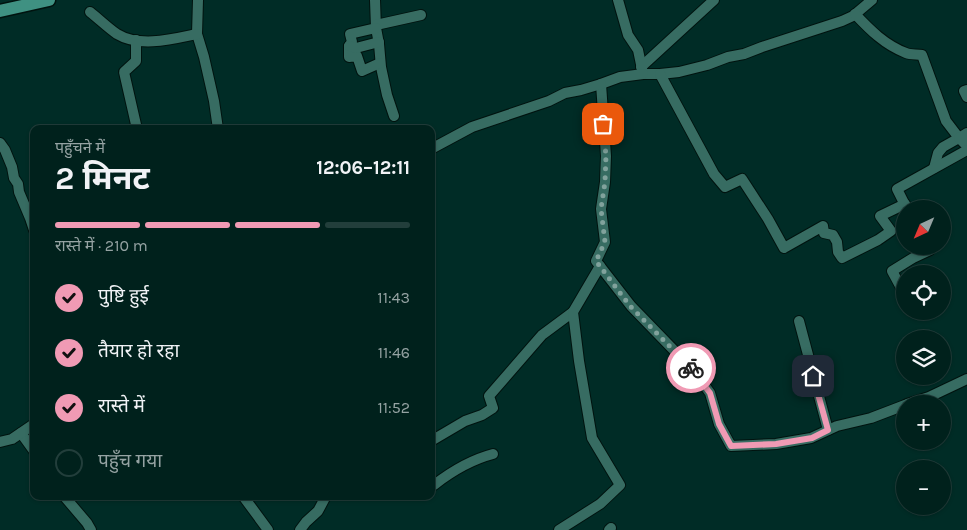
<!DOCTYPE html>
<html lang="hi">
<meta charset="utf-8">
<style>
body{margin:0;font-family:Karla,"Noto Sans Devanagari",sans-serif;background:#0e2e29;color:#f1f3f6;height:100vh;display:flex;flex-direction:column;font-size:19px;white-space:nowrap}
*{box-sizing:border-box;margin:0}
p{font-size:16px;color:#95a3a3}
.icon{flex:none;width:28px;height:28px;fill:none;stroke:currentColor;stroke-width:2;stroke-linecap:round;stroke-linejoin:round}
.map{position:relative;flex:1;overflow:hidden}
.sheet{position:absolute;left:30px;top:125px;width:405px;height:375px;display:flex;flex-direction:column;background:#00211c;border-radius:10px;box-shadow:0 1px 4px #0004,0 0 0 1px #223e3b}
.sheet>*{flex:none}
.needle{width:32px;rotate:224deg}
.buttons{position:absolute;left:896px;top:200px;display:grid;gap:10px}
.buttons a{display:grid;place-items:center;width:55px;height:55px;border-radius:50%;background:#00211c;box-shadow:0 1px 4px #0004,0 0 0 1px #223e3b;font-size:25px}
.pin{position:absolute;display:grid;place-items:center;width:42px;height:42px;color:#fff;margin:-21px;border-radius:10px;box-shadow:0 2px 8px #0006}
.courier{position:absolute;display:grid;place-items:center;width:50px;height:50px;margin:-25px;border:4px solid #f09ab4;border-radius:50%;background:#fff;color:#222;box-shadow:0 1px 6px #0007}
.head em{font-style:normal;font-weight:700}
.head div{display:flex;flex-direction:column-reverse}
.head{display:flex;align-items:center;justify-content:space-between;height:85px;padding:0 25px}
h1{font-size:32px;font-weight:700;line-height:38px}
.bar{display:grid;grid-template-columns:repeat(4,1fr);gap:8px 5px;align-content:center;height:60px;padding:0 25px}
.bar i{height:6px;border-radius:4px;background:#223e3b}
.bar .current{background:#f09ab4}
.bar p{grid-column:span 4}
ol{padding:0 25px;list-style:none}
li{display:flex;align-items:center;gap:15px;height:55px}
li p{margin-inline-start:auto}
li .icon{padding:5px;border-radius:50%;background:#f09ab4;color:#111;stroke-width:4}
li:last-child{color:#95a3a3}
li i{width:28px;height:28px;border:2px solid #223e3b;border-radius:50%}
.map>svg:first-child{display:block}
</style>
<div class="map">
<svg width="967" height="530" viewBox="0 0 967 530">
<rect width="100%" height="100%" fill="#002c26"/>
<g fill="none" stroke-linecap="round" stroke-linejoin="round">
<g stroke="#00130f" stroke-width="12">
<g id="minor">
<polyline points="198,0 197,34 204,57 214,101 218,129"/>
<polyline points="375,0 376,28 379,44 381,67 387,95 394,116"/>
<polyline points="618,0 628,35 638,50 643,74 660,74 679,72 707,65 728,57 744,54 762,47 842,21 853,16 872,0"/>
<path d="M90,12C99,19 108,28 117,34C140,48 173,39 197,34"/>
<path d="M855,14C870,30 885,45 906,53C911,55 917,54 922,55L946,121L959,138L943,147L938,153L934,168"/>
<polyline points="376,25 421,15"/>
<polyline points="376,28 350,34 352,42 349,46 349,57 357,56 362,71 380,63"/>
<polyline points="136,40 136,61 124,72 137,129"/>
<polyline points="349,46 356,48 379,42"/>
<polyline points="641,67 714,0"/>
<polyline points="643,74 620,77 601,84 606,156 605,182 601,209 605,242 596,261 631,306 694,371 710,393 719,424 731,446 776,444 811,438 837,426 871,418 905,405"/>
<polyline points="660,74 714,174 725,187 742,179 768,219 784,248 823,226 824,233 833,235 837,242 838,252 842,258 878,240 891,231 880,216 905,204"/>
<polyline points="967,90 964,91 967,97"/>
<polyline points="967,133 959,138 967,146"/>
<polyline points="0,143 5,150 12,167 14,178 18,184 19,192 30,218 34,230"/>
<polyline points="431,149 472,127 549,101 565,93 581,90 601,84"/>
<polyline points="907,209 897,189 967,150"/>
<polyline points="905,295 892,271 913,258 930,250 928,246"/>
<polyline points="799,321 828,430"/>
<polyline points="907,404 929,397 967,379"/>
<polyline points="21,433 34,451"/>
<polyline points="431,441 465,421 482,415 493,408 489,396 542,335 573,312"/>
<polyline points="0,442 12,439 34,424"/>
<path d="M431,485H434C452,471 470,460 493,454"/>
<polyline points="64,496 87,523 91,530"/>
<polyline points="243,496 268,530"/>
<polyline points="300,530 306,522 318,511 326,496"/>
<polyline points="559,530 600,504 620,485 592,438 579,361 573,312 600,266"/>
<polyline points="609,530 611,528"/>
</g>
</g>
<g stroke="#00130f" stroke-width="15">
<polyline id="major" points="0,11 49,0"/>
</g>
<use href="#minor" stroke="#376c62" stroke-width="10"/>
<use href="#major" stroke="#3f9182" stroke-width="12"/>
</g>
<g fill="none" stroke-linecap="round" stroke-linejoin="round">
<polyline stroke="#81a29c" stroke-width="5" stroke-dasharray="0 9" points="603,124 606,156 605,182 601,209 605,242 596,261 630,306 691,368"/>
<polyline stroke="#f09ab4" stroke-width="6" points="691,368 710,393 719,424 731,446 776,444 812,438 828,430 813,376"/>
</g>
</svg>
<div class="buttons">
<a><svg class="needle" viewBox="-14 -14 28 28"><path d="M0-13l5 13h-10z" fill="#e53935"/><path d="M0 13l5-13h-10z" fill="#95a3a3"/></svg></a>
<a><svg class="icon" aria-label="locate" viewBox="0 0 24 24"><circle cx="12" cy="12" r="6"/><path d="M12 2v4M12 18v4M2 12h4M18 12h4"/></svg></a>
<a><svg class="icon" aria-label="layers" viewBox="0 0 24 24"><path d="M12 4l9 5-9 5-9-5zM3 14l9 5 9-5"/></svg></a>
<a>+</a>
<a>−</a>
</div>
<div class="pin" style="left:603px;top:124px;background:#ea580c"><svg class="icon" aria-label="bag" viewBox="0 0 24 24"><path d="M5 8h14l-1 12H6zM9 8a3 3 0 0 1 6 0"/></svg></div>
<div class="pin" style="left:813px;top:376px;background:#1f2937"><svg class="icon" aria-label="home" viewBox="0 0 24 24"><path d="M3 11l9-7 9 7M6 9v11h12V9"/></svg></div>
<div class="courier" style="left:691px;top:368px"><svg class="icon" aria-label="bike" viewBox="0 0 24 24"><circle cx="6" cy="16" r="4"/><circle cx="18" cy="16" r="4"/><path d="M6 16l4-8h5l3 8M10 8l3 8H6M13 5h3"/></svg></div>
<section class="sheet">
<div class="head"><div><h1>2 मिनट</h1><p>पहुँचने में</p></div><em>12:06–12:11</em></div>
<div class="bar"><i class="current"></i><i class="current"></i><i class="current"></i><i></i><p>रास्ते में · 210 m</p></div>
<ol>
<li><svg class="icon" aria-label="check" viewBox="0 0 24 24"><path d="M5 12l5 5 9-10"/></svg>पुष्टि हुई<p>11:43</p></li>
<li><svg class="icon" aria-label="check" viewBox="0 0 24 24"><path d="M5 12l5 5 9-10"/></svg>तैयार हो रहा<p>11:46</p></li>
<li><svg class="icon" aria-label="check" viewBox="0 0 24 24"><path d="M5 12l5 5 9-10"/></svg>रास्ते में<p>11:52</p></li>
<li><i></i>पहुँच गया</li>
</ol>
</section>
</div>
